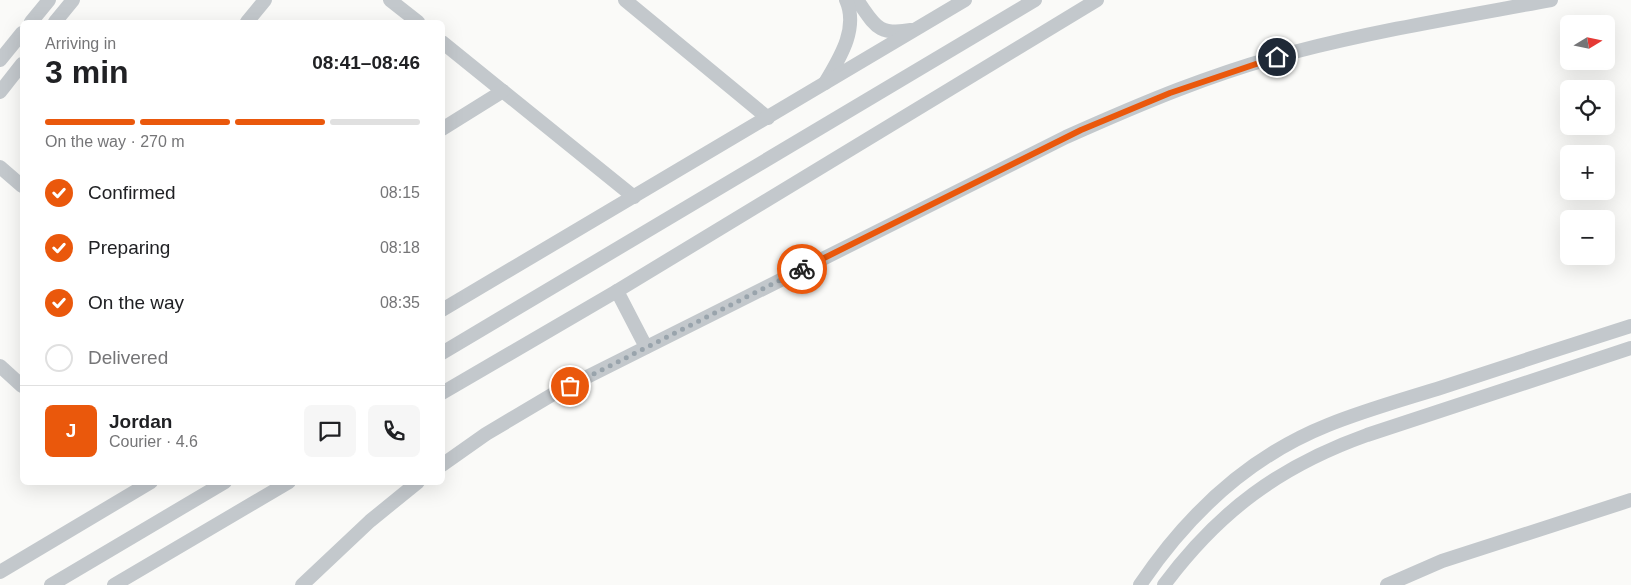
<!DOCTYPE html>
<meta charset="utf-8">
<style>
body{margin:0;font-family:Arial,sans-serif;background:#f6f6f6;color:#202124;height:100vh;display:flex;flex-direction:column;font-size:19px;white-space:nowrap}
*{box-sizing:border-box;margin:0}
p{font-size:16px;color:#757577}
.icon{flex:none;width:28px;height:28px;fill:none;stroke:currentColor;stroke-width:2;stroke-linecap:round;stroke-linejoin:round}
.map{position:relative;flex:1;overflow:hidden}
.drawer{position:absolute;left:20px;top:20px;width:425px;height:465px;display:flex;flex-direction:column;background:#fff;border-radius:8px;box-shadow:0 5px 20px #0002}
.drawer>*{flex:none}
.needle{width:32px;rotate:80deg}
.tools{position:absolute;left:1560px;top:15px;display:grid;gap:10px}
.tools a{display:grid;place-items:center;width:55px;height:55px;border-radius:8px;background:#fff;box-shadow:0 5px 20px #0002;font-size:25px}
.pin{position:absolute;display:grid;place-items:center;width:42px;height:42px;color:#fff;margin:-21px;border:2px solid #fff;border-radius:50%;box-shadow:0 1px 5px #0007}
.courier{position:absolute;display:grid;place-items:center;width:50px;height:50px;margin:-25px;border:4px solid #ea580c;border-radius:50%;background:#fff;color:#222;box-shadow:0 1px 6px #0007}
.head em{font-style:normal;font-weight:700}
.head div{display:flex;flex-direction:column-reverse}
.head{display:flex;align-items:center;justify-content:space-between;height:85px;padding:0 25px}
h1{font-size:32px;font-weight:700;line-height:38px}
.bar{display:grid;grid-template-columns:repeat(4,1fr);gap:8px 5px;align-content:center;height:60px;padding:0 25px}
.bar i{height:6px;border-radius:4px;background:#e0e0e0}
.bar .current{background:#ea580c}
.bar p{grid-column:span 4}
.line{display:flex;align-items:center;gap:12px;padding:0 25px;border-top:1px solid #e0e0e0}
.line div{flex:1}
.round{display:grid;place-items:center;flex:none;width:52px;height:52px;border-radius:8px;background:#f6f6f6}
ol{padding:0 25px;list-style:none}
li{display:flex;align-items:center;gap:15px;height:55px}
li p{margin-inline-start:auto}
li .icon{padding:5px;border-radius:50%;background:#ea580c;color:#fff;stroke-width:4}
li:last-child{color:#757577}
li i{width:28px;height:28px;border:2px solid #e0e0e0;border-radius:50%}
.map>svg:first-child{display:block}
</style>
<div class="map">
<svg width="1631" height="585" viewBox="0 0 1631 585">
<rect width="100%" height="100%" fill="#fafaf8"/>
<g fill="none" stroke-linecap="round" stroke-linejoin="round">
<g stroke="#c3c8cc" stroke-width="14">
<polyline points="390,0 418,22"/>
<polyline points="625,0 768,118"/>
<path d="M857,0C875,25 877,36 911,30"/>
<polyline points="31,22 49,0"/>
<polyline points="55,22 73,0"/>
<polyline points="247,22 265,0"/>
<polyline points="442,42 634,197"/>
<polyline points="0,60 22,33"/>
<path d="M825,83C839,59 859,29 846,0"/>
<polyline points="0,92 22,64"/>
<polyline points="442,129 503,91"/>
<polyline points="0,167 22,186"/>
<polyline points="617,291 646,347"/>
<polyline points="442,310 965,0"/>
<polyline points="442,353 1035,0"/>
<polyline points="0,366 22,386"/>
<polyline points="442,393 617,291 1097,0"/>
<path d="M442,465L486,434L555,393L1066,137C1140,104 1215,72 1294,52C1379,30 1465,16 1551,0"/>
<polyline points="0,572 151,482"/>
<polyline points="51,585 225,482"/>
<polyline points="114,585 289,482"/>
<polyline points="302,585 370,521 418,482"/>
<path d="M1140,585C1187,515 1248,457 1328,425C1365,410 1405,399 1443,387C1506,366 1568,346 1631,326"/>
<path d="M1164,585C1219,511 1280,466 1367,435L1631,348"/>
<polyline points="1387,585 1442,561 1631,500"/>
</g>
</g>
<g fill="none" stroke-linecap="round" stroke-linejoin="round">
<polyline stroke="#99a4ac" stroke-width="5" stroke-dasharray="0 9" points="570,386 802,269"/>
<polyline stroke="#ea580c" stroke-width="6" points="802,269 1081,130 1170,93 1277,57"/>
</g>
</svg>
<div class="tools">
<a><svg class="needle" viewBox="-14 -14 28 28"><path d="M0-13l5 13h-10z" fill="#e53935"/><path d="M0 13l5-13h-10z" fill="#757577"/></svg></a>
<a><svg class="icon" aria-label="locate" viewBox="0 0 24 24"><circle cx="12" cy="12" r="6"/><path d="M12 2v4M12 18v4M2 12h4M18 12h4"/></svg></a>
<a>+</a>
<a>−</a>
</div>
<div class="pin" style="left:570px;top:386px;background:#ea580c"><svg class="icon" aria-label="bag" viewBox="0 0 24 24"><path d="M5 8h14l-1 12H6zM9 8a3 3 0 0 1 6 0"/></svg></div>
<div class="pin" style="left:1277px;top:57px;background:#1f2937"><svg class="icon" aria-label="home" viewBox="0 0 24 24"><path d="M3 11l9-7 9 7M6 9v11h12V9"/></svg></div>
<div class="courier" style="left:802px;top:269px"><svg class="icon" aria-label="bike" viewBox="0 0 24 24"><circle cx="6" cy="16" r="4"/><circle cx="18" cy="16" r="4"/><path d="M6 16l4-8h5l3 8M10 8l3 8H6M13 5h3"/></svg></div>
<section class="drawer">
<div class="head"><div><h1>3 min</h1><p>Arriving in</p></div><em>08:41–08:46</em></div>
<div class="bar"><i class="current"></i><i class="current"></i><i class="current"></i><i></i><p>On the way · 270 m</p></div>
<ol>
<li><svg class="icon" aria-label="check" viewBox="0 0 24 24"><path d="M5 12l5 5 9-10"/></svg>Confirmed<p>08:15</p></li>
<li><svg class="icon" aria-label="check" viewBox="0 0 24 24"><path d="M5 12l5 5 9-10"/></svg>Preparing<p>08:18</p></li>
<li><svg class="icon" aria-label="check" viewBox="0 0 24 24"><path d="M5 12l5 5 9-10"/></svg>On the way<p>08:35</p></li>
<li><i></i>Delivered</li>
</ol>
<div class="line" style="height:90px"><b class="round" style="background:#ea580c;color:#fff">J</b><div><b>Jordan</b><p>Courier · 4.6</p></div><a class="round"><svg class="icon" aria-label="chat" viewBox="0 0 24 24"><path d="M4 5h16v11H9l-5 4z"/></svg></a><a class="round"><svg class="icon" aria-label="phone" viewBox="0 0 24 24"><path d="M5 4h4l2 5-3 2q2 4 5 5l2-3 5 2v4C11 20 4 13 5 4z"/></svg></a></div>
</section>
</div>
